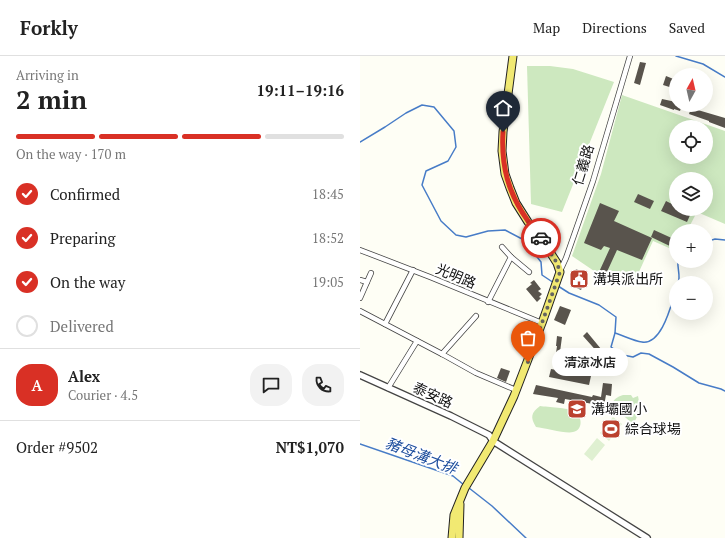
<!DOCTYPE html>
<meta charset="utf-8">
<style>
body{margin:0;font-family:"PT Serif","Noto Sans TC",serif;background:#f2f2f2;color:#222;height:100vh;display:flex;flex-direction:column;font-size:15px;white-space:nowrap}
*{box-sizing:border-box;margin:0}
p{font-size:13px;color:#767676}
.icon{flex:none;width:22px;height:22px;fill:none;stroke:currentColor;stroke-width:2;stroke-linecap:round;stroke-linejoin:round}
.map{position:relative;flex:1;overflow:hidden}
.sheet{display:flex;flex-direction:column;background:#fff;width:360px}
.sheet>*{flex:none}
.needle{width:26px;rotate:8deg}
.fabs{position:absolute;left:309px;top:12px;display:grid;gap:8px}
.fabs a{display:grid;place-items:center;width:44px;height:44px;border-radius:50%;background:#fff;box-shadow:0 4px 16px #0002;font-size:20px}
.pin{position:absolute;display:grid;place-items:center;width:34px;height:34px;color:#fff;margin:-41px -17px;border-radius:50% 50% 50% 0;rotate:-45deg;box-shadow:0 0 4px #0007}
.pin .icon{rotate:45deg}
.courier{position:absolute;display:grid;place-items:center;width:40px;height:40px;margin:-20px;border:3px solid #d93025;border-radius:50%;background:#fff;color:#222;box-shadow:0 1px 5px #0007}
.bubble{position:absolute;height:28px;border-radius:14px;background:#fff;box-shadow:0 4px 16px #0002;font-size:13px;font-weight:600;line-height:28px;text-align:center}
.overview em{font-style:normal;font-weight:600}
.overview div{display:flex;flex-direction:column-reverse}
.overview{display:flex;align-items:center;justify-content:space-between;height:68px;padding:0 16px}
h1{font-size:26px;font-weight:600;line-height:30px}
.bar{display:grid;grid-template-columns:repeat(4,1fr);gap:6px 4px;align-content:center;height:48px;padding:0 16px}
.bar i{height:5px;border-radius:3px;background:#e0e0e0}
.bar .on{background:#d93025}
.bar p{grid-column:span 4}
.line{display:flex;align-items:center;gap:10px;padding:0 16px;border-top:1px solid #e0e0e0}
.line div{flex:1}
.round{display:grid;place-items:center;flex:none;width:42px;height:42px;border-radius:16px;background:#f2f2f2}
ol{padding:0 16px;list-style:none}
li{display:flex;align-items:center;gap:12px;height:44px}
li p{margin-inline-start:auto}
li .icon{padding:4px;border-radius:50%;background:#d93025;color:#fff;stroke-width:4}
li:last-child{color:#767676}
li i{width:22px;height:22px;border:2px solid #e0e0e0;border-radius:50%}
header{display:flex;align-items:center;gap:24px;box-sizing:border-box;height:56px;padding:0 20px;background:#fff;border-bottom:1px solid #e0e0e0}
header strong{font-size:19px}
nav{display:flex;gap:22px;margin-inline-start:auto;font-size:14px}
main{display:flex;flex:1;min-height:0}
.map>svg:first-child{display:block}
</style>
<header>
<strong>Forkly</strong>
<nav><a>Map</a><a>Directions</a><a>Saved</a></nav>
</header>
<main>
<section class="sheet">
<div class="overview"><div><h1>2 min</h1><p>Arriving in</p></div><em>19:11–19:16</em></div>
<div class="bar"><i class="on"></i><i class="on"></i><i class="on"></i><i></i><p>On the way · 170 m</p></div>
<ol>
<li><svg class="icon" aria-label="check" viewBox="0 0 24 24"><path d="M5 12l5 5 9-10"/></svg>Confirmed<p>18:45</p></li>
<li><svg class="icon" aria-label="check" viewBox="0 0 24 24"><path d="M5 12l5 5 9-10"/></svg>Preparing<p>18:52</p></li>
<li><svg class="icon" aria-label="check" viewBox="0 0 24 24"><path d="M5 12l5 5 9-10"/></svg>On the way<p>19:05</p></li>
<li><i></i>Delivered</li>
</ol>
<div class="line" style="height:72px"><b class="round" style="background:#d93025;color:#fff">A</b><div><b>Alex</b><p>Courier · 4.5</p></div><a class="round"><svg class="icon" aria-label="chat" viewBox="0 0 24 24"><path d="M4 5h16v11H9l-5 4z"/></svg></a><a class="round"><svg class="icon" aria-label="phone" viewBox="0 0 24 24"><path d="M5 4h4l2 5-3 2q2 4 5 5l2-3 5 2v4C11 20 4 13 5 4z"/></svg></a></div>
<div class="line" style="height:52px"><div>Order #9502</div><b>NT$1,070</b></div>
</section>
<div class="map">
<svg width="365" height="482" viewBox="0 0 365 482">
<rect width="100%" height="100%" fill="#fefef5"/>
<g fill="#cde8bf" fill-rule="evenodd">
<polygon points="167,10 190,10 213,13 254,26 202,156 171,148"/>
<path d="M262,39L365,75V168L337,156L327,175H316V195L293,185L273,229L237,217L212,200L241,118ZM316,71H346V101H316ZM316,123H346V153H316Z"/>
<path d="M263,339H271L273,342L278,340C280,348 279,361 273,368L251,349C254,343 257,341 263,339Z"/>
<path d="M180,350C188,351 208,352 214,355C222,359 224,374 213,376C206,378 185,372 176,371C170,361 171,357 180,350Z"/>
</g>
<g fill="#dff0d1">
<polygon points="253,361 262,368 249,385 240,377"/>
<polygon points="237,382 245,389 232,405 224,398"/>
</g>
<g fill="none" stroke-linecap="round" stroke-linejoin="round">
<g stroke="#477cc7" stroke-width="1.5">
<polyline points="316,0 343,8 365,21"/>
<polyline points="0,86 25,71 46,57 62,49 74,51 94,75 96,91 88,105 66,115 62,129 81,165 96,179 106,181 128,175 145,174 164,184 181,206 182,219 194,227"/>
<polyline points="346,186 355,183 365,184"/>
<path d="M318,205C317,213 321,220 318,227"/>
<polyline points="198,230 209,237 239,249 256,261 255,277 251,291 263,299 273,301 281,297 289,298 313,311 339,327 361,333 365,335"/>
<path d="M255,277C262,279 274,285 282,286C302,289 311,249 316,234"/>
<polyline points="0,388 93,420 104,429"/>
<polyline points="109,432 132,450 166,482"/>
</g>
</g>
<g fill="#59544d">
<polygon points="280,6 286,7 280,29 274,27"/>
<polygon points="306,20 316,24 316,33 303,29"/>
<polygon points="302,43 316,46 315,49 322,49 320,55 314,53 314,54 300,49"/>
<polygon points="331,52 365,62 365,72 349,66 349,65 329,58"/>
<polygon points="278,138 294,145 290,153 274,146"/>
<polygon points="306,145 316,150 316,153 322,153 331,157 327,166 301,155"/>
<polygon points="240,147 259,155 254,165 292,182 282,204 257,194 246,218 239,216 250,192 244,190 241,194 224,187"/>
<polygon points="294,174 316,184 316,193 291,181"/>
<polygon points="216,213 228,218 221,234 210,229"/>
<polygon points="174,224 181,233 178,235 182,238 179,241 181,242 177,246 166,233 172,228 170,227"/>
<polygon points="200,250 211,254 205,269 194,264"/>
<polygon points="227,276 246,299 242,304 246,305 245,311 239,310 240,299 223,280"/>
<polygon points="197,280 202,281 200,296 231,301 230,310 195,304 197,290 196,290"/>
<polygon points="141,312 150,315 146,326 137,322"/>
<polygon points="191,313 231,320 229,329 189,321"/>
<polygon points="243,327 252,328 251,340 246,339 244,350 205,343 204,348 196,346 198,342 173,338 176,329 232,341 233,339 241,341"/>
</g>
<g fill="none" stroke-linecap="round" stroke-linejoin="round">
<g stroke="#444" stroke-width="6">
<g id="minor">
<polyline points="0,194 70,221 182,267"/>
<polyline points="151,201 169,216"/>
<polyline points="200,215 206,202 233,125 270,0"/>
<polyline points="0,224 7,226"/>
<polyline points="0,242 11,217"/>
<polyline points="128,246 151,201 142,191"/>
<polyline points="0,255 82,298 116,317 156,334"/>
<polyline points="25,268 53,214"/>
<polyline points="82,298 116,260"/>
<polyline points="28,332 57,285"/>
</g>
</g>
<g stroke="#444" stroke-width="8">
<polyline id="tertiary" points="0,319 91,360 129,379 133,385 287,482"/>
</g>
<g stroke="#222" stroke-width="9">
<g id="primary">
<polyline points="92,482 94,459 105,432 133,385 154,340 182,267 200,216 197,207 181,182 168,166 156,147 150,132 145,118 142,95 143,76 153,0"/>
<polyline points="99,482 100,448"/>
</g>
</g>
<use href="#minor" stroke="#fff" stroke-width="4.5"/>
<use href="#tertiary" stroke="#fff" stroke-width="5.5"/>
<use href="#primary" stroke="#f1e972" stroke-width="7"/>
</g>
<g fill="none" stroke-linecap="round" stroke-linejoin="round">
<polyline stroke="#646461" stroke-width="4" stroke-dasharray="0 7.2" points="168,306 182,267 200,216 197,207 181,182"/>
<path stroke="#d93025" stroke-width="5" d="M143,76C141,110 148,137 168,165C172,171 177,177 181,182"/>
</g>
<defs>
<g id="civic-square" transform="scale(1)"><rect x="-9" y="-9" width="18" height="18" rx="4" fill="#bb412f" stroke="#fff"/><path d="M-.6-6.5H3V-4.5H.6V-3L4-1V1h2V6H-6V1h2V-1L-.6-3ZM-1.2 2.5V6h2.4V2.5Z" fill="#fff"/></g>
<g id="school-square" transform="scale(1)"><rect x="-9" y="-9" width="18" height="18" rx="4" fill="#bb412f" stroke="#fff"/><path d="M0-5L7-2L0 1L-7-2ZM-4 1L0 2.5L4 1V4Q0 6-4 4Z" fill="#fff"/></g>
<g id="stadium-square" transform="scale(1)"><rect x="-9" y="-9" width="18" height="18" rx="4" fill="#bb412f" stroke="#fff"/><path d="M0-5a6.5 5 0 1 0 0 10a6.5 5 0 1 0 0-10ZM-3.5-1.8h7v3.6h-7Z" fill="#fff"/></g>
</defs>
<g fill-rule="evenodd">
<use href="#civic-square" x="219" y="223"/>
<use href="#school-square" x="217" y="353"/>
<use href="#stadium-square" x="251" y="373"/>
</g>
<g text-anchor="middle" stroke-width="4" stroke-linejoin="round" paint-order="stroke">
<g font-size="14" fill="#111" stroke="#fff">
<text transform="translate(223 109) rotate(-73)" y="5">仁義路</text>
<text transform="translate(96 220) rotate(23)" y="5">光明路</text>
<text transform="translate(73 339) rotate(24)" y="5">泰安路</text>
</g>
<g font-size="14" fill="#111" stroke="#fff" text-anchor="start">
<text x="233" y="228">溝埧派出所</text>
<text x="231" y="358">溝壩國小</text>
<text x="265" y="378">綜合球場</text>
</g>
<g font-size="15" font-style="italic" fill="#1f4f9e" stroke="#fff">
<text transform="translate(61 400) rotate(21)" y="5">豬母溝大排</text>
</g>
</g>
</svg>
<div class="fabs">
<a><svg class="needle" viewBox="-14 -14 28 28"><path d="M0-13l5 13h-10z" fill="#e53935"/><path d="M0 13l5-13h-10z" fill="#767676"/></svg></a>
<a><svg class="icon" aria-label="locate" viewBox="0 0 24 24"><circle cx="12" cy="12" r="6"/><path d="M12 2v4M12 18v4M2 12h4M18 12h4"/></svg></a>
<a><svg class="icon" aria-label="layers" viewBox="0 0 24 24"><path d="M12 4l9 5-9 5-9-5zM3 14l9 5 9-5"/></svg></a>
<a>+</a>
<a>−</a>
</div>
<div class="pin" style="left:168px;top:306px;background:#ea580c"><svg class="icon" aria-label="bag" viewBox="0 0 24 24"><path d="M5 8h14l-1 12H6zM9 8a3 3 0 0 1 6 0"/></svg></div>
<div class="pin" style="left:143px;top:76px;background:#1f2937"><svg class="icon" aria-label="home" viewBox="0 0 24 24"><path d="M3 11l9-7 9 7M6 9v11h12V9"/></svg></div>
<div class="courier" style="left:181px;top:182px"><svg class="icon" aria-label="car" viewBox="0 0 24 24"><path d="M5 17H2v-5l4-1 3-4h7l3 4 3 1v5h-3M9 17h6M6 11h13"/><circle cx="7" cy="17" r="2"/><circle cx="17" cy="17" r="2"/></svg></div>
<div class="bubble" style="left:192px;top:292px;width:76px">清涼冰店</div>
</div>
</main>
